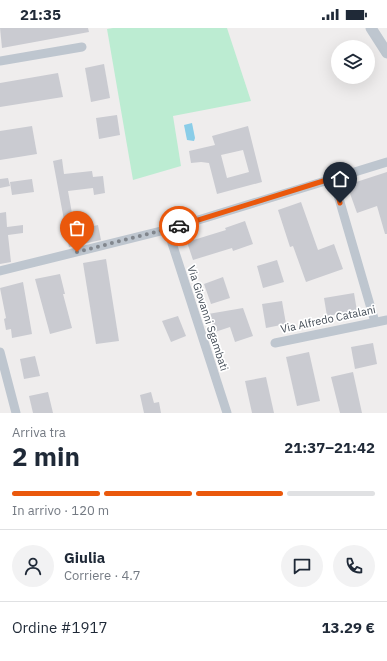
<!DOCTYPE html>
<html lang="it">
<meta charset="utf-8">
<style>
body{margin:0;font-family:"IBM Plex Sans",sans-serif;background:#f2f2f3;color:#1f2937;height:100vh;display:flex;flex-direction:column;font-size:15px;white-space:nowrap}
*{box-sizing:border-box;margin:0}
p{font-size:13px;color:#747a83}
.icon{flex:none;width:22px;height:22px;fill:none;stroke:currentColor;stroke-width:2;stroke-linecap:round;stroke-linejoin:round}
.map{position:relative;height:385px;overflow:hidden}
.panel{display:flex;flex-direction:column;background:#fff;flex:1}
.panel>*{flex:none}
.buttons{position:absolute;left:331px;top:12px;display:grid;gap:8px}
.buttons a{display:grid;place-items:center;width:44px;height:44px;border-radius:50%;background:#fff;box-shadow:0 4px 16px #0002;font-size:20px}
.pin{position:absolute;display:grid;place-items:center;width:34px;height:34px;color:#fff;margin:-41px -17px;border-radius:50% 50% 50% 0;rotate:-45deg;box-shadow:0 0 4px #0007}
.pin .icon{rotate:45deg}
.courier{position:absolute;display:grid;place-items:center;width:40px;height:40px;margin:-20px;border:3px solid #ea580c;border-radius:50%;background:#fff;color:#222;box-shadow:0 1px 5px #0007}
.overview em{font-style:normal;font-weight:800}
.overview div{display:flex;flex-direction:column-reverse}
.overview{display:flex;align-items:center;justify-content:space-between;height:68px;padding:0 12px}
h1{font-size:26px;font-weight:800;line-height:30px}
.bar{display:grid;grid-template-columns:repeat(4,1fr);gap:6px 4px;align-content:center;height:48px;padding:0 12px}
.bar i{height:5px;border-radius:3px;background:#e0e1e3}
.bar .selected{background:#ea580c}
.bar p{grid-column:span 4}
.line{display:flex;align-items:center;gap:10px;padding:0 12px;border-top:1px solid #e0e1e3}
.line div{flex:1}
.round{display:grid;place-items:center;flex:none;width:42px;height:42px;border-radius:21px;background:#f2f2f3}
.status{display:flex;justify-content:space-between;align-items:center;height:28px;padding:0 20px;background:#fff;direction:ltr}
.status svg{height:11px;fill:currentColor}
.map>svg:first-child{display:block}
</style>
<div class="status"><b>21:35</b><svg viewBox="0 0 49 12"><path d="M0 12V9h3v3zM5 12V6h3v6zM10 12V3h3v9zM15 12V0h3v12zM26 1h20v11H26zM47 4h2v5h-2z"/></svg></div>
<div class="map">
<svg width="387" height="385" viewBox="0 0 387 385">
<rect width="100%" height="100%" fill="#efeded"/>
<polygon fill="#bcecd2" points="113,0 227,0 251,73 173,88 181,138 133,152 107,1"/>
<polygon fill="#8acde8" points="192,95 195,110 194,113 187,112 184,97"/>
<g fill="#cacbd1" fill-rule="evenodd">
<polygon points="0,0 88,0 89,4 2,20"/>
<polygon points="104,36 110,70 91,74 85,40"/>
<polygon points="58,45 63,69 0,79 0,55"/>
<polygon points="117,87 120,107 99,111 96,90"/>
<polygon points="32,98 37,126 0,132 0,103"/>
<path d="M248,98L262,154L217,166L209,135L201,134L191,135L189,123L215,117L212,108ZM243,122L249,144L227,150L221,127Z"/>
<polygon points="62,131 64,146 92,143 93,149 103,148 105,165 94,167 93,160 68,163 75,202 98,197 101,212 69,219 53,133"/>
<polygon points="387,144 387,206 385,206 377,178 357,185 347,157"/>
<polygon points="8,150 10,158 0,160 0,151"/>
<polygon points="32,151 34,164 12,167 10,154"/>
<polygon points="301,174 318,222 334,216 343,241 306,254 293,218 290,219 278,182"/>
<polygon points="6,184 7,199 23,197 23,205 8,207 11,234 0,236 0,185"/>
<polygon points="245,193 253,216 233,223 232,220 193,232 187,214 226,202 225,200"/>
<polygon points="106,231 119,313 96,316 83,235"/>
<polygon points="277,232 284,254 263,260 257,238"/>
<polygon points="60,246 65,266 63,266 72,300 50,306 35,251"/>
<polygon points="223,249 230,270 211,276 204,256"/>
<polygon points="23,254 32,306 12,310 11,301 6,302 4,291 6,290 0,260"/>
<polygon points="354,265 357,283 327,288 324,270"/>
<polygon points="282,273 286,296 266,300 262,276"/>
<polygon points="243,280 253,308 235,314 230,299 215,304 208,286"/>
<polygon points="178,288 186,308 171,314 162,293"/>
<polygon points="373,315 377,336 355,341 351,319"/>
<polygon points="309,324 320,373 297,378 286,329"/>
<polygon points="35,328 40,348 24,351 20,331"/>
<polygon points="353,344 362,385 340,385 331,349"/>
<polygon points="266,349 274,385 252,385 245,353"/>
<polygon points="48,364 53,385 33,385 29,368"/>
<polygon points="151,364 154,375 159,374 161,385 144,385 140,367"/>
</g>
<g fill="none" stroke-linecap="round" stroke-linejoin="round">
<g stroke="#bec6cf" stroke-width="9">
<polyline points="0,33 82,19"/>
<polyline points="333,150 375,294"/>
<polyline points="169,201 172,215 227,385"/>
<polyline points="0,243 169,201 387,134"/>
<polyline points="275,315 387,292"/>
<polyline points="0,324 16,385"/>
</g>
<polyline stroke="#bec6cf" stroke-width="11" points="371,0 387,25"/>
</g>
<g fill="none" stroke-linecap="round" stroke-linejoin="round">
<polyline stroke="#81868d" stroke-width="4" stroke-dasharray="0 7.2" points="77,224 179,198"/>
<polyline stroke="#ea580c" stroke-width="5" points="179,198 333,150 340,175"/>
</g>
<g text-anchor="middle" stroke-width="3.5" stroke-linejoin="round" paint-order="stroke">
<g font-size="11" fill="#464f59" stroke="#fff">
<text transform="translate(208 290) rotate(72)" y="4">Via Giovanni Sgambati</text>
<text transform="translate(328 291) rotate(-12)" y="4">Via Alfredo Catalani</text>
</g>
</g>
</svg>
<div class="buttons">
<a><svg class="icon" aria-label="layers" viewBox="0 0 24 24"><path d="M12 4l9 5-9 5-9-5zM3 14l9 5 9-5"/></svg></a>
</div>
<div class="pin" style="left:77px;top:224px;background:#ea580c"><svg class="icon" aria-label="bag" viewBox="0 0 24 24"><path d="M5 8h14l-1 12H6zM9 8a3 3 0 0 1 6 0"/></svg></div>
<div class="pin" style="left:340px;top:175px;background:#1f2937"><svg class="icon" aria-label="home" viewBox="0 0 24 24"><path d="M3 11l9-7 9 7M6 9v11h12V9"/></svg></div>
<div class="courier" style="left:179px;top:198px"><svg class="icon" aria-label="car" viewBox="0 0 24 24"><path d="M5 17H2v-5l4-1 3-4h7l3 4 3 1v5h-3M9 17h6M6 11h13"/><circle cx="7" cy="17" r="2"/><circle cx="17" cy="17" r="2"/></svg></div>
</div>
<section class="panel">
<div class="overview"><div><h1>2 min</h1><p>Arriva tra</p></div><em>21:37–21:42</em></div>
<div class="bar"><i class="selected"></i><i class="selected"></i><i class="selected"></i><i></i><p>In arrivo · 120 m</p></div>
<div class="line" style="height:72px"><a class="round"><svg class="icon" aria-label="person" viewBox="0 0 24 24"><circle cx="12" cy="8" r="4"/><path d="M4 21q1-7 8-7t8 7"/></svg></a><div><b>Giulia</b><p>Corriere · 4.7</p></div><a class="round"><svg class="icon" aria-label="chat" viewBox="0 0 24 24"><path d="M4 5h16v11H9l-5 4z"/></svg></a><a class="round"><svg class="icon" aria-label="phone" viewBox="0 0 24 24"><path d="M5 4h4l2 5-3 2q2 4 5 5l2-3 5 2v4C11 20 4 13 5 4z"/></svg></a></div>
<div class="line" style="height:52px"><div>Ordine #1917</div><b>13.29 €</b></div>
</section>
